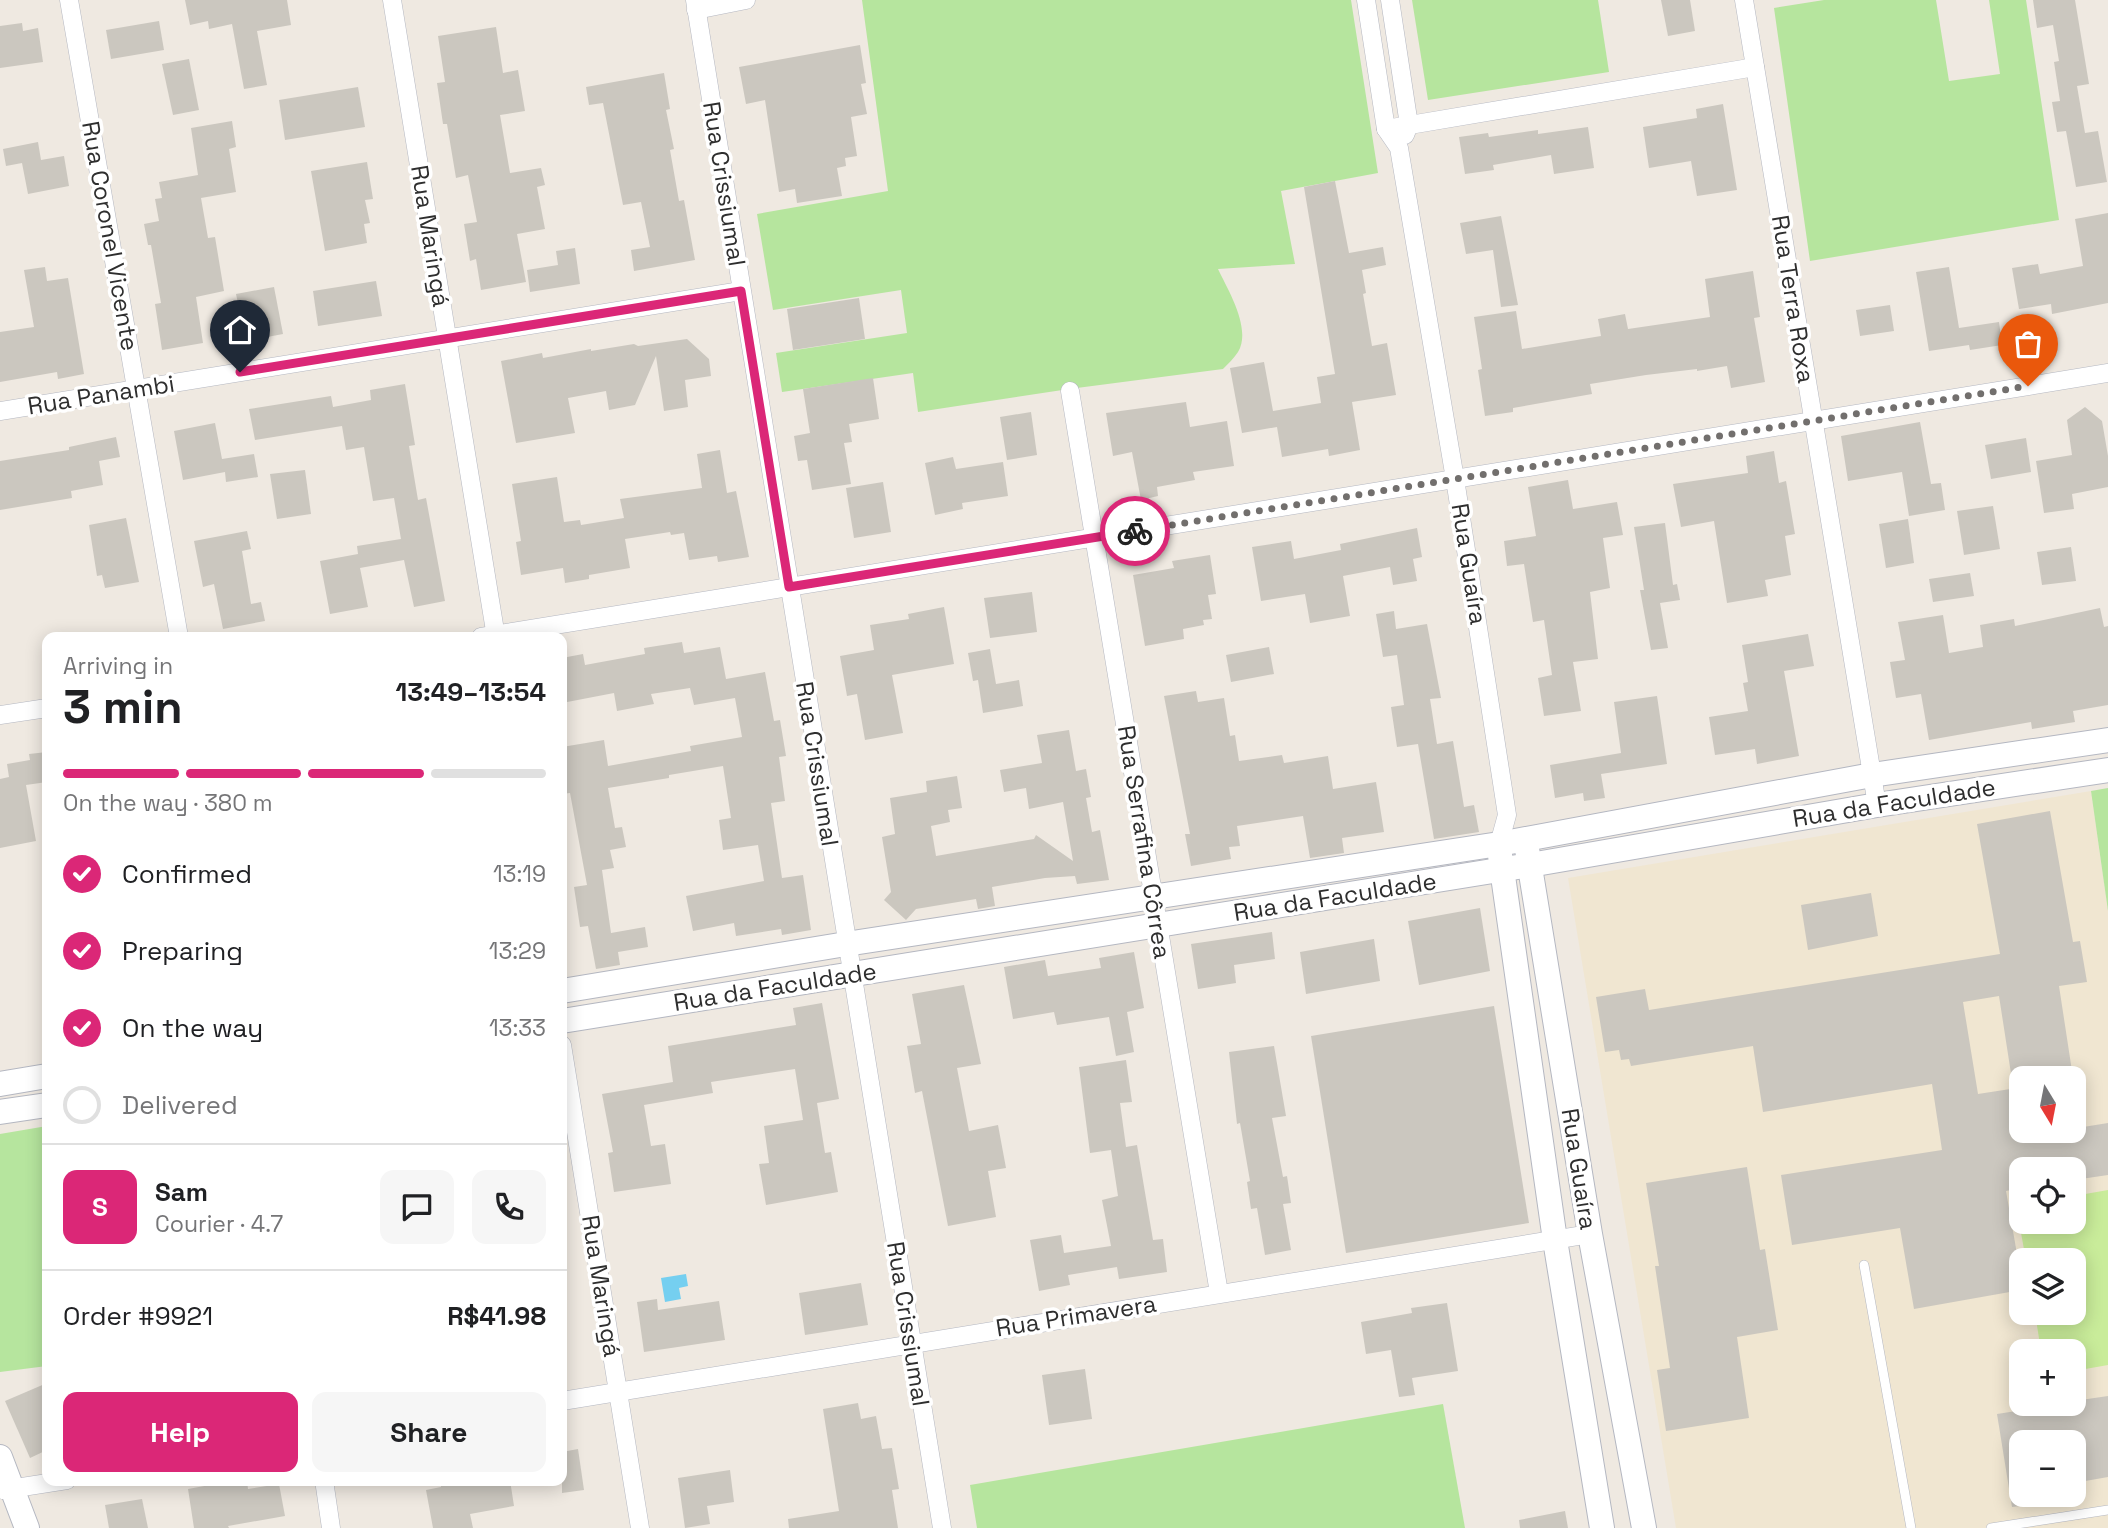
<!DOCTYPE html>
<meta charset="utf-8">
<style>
body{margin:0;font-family:"Space Grotesk",sans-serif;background:#f6f6f6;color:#202124;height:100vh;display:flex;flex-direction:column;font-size:26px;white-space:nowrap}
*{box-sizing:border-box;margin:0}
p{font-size:23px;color:#757577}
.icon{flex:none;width:38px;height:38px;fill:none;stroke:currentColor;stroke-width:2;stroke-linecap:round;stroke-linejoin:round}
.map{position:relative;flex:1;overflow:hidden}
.panel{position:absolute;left:42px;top:632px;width:525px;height:854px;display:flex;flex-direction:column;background:#fff;border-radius:14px;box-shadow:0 4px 18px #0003}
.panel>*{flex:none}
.needle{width:46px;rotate:170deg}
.fabs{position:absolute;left:2009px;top:1066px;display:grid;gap:14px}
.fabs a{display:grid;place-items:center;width:77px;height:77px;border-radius:14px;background:#fff;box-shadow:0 4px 18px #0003;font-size:35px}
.pin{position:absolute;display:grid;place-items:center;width:60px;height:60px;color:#fff;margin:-72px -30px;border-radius:50% 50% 50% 0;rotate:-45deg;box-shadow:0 0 7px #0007}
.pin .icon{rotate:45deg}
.courier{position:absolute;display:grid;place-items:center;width:70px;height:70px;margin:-35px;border:5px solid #db2777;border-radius:50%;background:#fff;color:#222;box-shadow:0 2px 9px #0007}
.summary em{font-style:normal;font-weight:800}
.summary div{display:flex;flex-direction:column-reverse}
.summary{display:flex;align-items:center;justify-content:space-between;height:119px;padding:0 21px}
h1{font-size:46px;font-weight:800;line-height:52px}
.bar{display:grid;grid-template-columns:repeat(4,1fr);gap:10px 7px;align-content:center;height:84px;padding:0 21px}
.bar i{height:9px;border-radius:5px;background:#e0e0e0}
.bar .selected{background:#db2777}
.bar p{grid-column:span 4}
.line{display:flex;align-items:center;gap:18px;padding:0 21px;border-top:2px solid #e0e0e0}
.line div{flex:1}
.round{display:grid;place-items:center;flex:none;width:74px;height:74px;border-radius:14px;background:#f6f6f6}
ol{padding:0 21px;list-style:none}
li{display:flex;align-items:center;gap:21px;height:77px}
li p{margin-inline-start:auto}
li .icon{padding:7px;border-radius:50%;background:#db2777;color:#fff;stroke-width:4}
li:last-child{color:#757577}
li i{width:38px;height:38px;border:4px solid #e0e0e0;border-radius:50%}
.cta{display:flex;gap:14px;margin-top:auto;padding:14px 21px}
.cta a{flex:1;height:80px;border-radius:14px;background:#db2777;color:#fff;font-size:28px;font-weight:800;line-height:80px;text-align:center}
.cta a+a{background:#f6f6f6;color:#202124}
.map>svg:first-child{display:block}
</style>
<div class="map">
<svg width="2108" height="1528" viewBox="0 0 2108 1528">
<rect width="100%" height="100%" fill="#efe9e1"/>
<path fill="#f0e6d1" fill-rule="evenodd" d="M2091,791L2108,911V1528H1676L1568,878ZM2021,1078H2074V1130H2021ZM2021,1169H2074V1222H2021ZM2021,1260H2074V1312H2021ZM2021,1351H2074V1404H2021ZM2021,1442H2074V1494H2021Z"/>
<g fill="#b6e59e">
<path d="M862,0H1351L1378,173L1281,191L1295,264L1218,269C1228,290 1252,329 1238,352C1234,358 1228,364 1223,369L1069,389L918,412L913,373L782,392L776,353L907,333L901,290L773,310L757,214L888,191Z"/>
<polygon points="1412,0 1598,0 1609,72 1428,100"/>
<polygon points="1824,0 1936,0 1949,81 2000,74 1989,0 2026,0 2059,220 1810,261 1774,8"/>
<polygon points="2108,788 2108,911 2091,791"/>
<polygon points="47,1126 47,1366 0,1372 0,1134"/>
<polygon points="1443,1404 1465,1528 977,1528 970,1485"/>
</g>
<polygon fill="#c9ec9a" points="2108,1190 2108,1365 2074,1371 2074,1351 2041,1351 2035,1313 2074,1312 2074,1260 2026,1260 2016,1206 2021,1205 2021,1222 2074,1222 2074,1196"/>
<polygon fill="#75cff0" points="686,1274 688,1286 679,1288 681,1299 665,1302 661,1278"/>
<g fill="#cbc7bf">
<polygon points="185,0 287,0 291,25 257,31 267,85 244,89 232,24 209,29 208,21 190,25"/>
<polygon points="1661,0 1690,0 1695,31 1668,36"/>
<polygon points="2033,0 2075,0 2089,84 2077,86 2085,133 2098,131 2107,182 2076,187 2066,131 2057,132 2052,102 2060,101 2054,62 2059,61 2053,25 2037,28"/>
<polygon points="159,21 164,50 111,59 106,30"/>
<polygon points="22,23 23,31 38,28 43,62 0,68 0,26"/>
<polygon points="496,27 503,73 518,70 525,111 500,115 510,173 541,168 545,185 537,187 545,229 517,234 526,282 481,290 476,259 470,261 464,224 477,222 468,175 456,178 447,124 443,124 437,83 445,82 438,36"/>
<polygon points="860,45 866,83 861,84 867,114 851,117 857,156 845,158 846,166 837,168 842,196 797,203 795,189 779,192 765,100 746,104 739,67"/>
<polygon points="189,59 199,110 173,115 162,64"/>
<polygon points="664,73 670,109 666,110 674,149 670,150 679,201 684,200 695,260 634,271 631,250 650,247 641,202 623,205 603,103 589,105 586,87"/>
<polygon points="358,87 365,127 285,140 279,100"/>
<polygon points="1723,104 1737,190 1697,196 1691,161 1649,168 1643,127 1697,118 1696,109"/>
<polygon points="232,121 236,147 229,149 236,192 201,198 208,238 215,237 224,291 196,297 203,343 162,350 155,304 161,303 151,245 148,245 144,224 159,221 155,199 162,198 159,182 198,175 191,128"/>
<polygon points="1588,127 1594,168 1554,174 1551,155 1493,165 1494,170 1465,174 1459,137 1488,133 1489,137 1538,130 1538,134"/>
<polygon points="38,142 41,160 64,156 69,186 28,194 22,163 6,166 3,149"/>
<polygon points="367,162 373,199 365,200 370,223 364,224 367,243 325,251 311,171"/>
<polygon points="1335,181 1349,253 1383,247 1386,265 1362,270 1366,293 1363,294 1372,346 1387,343 1396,395 1352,402 1360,450 1329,456 1328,449 1282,457 1277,427 1242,433 1230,368 1264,362 1273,411 1321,403 1317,377 1335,374 1304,187"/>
<polygon points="2108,213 2108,303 2052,314 2051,304 2019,309 2012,268 2038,264 2040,274 2083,266 2075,219"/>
<polygon points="1501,216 1518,305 1501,307 1493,250 1466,254 1460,223"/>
<polygon points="575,248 580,284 530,292 527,270 558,265 556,251"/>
<polygon points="45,267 47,281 68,278 84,374 58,379 57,372 0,382 0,332 34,327 24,270"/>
<polygon points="1949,267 1959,328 1999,322 2002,345 1970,350 1969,345 1929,351 1916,272"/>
<polygon points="1753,271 1760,317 1754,318 1765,382 1731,388 1727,366 1697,371 1697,369 1646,375 1590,384 1592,394 1513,408 1513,412 1485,416 1478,370 1482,369 1474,317 1516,311 1522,349 1601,336 1598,319 1625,314 1628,329 1710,317 1705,279"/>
<polygon points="376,281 382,316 318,326 313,291"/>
<polygon points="274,287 283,334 246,341 236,294"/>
<polygon points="859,298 865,339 793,350 787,309"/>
<polygon points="1890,305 1894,331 1860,336 1856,310"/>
<polygon points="687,339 709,359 711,376 685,380 688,407 664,411 656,356 635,405 609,410 606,391 568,398 575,433 516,443 501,361 542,353 543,358 591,349 591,351 634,344 638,346"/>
<polygon points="873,378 879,419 849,424 852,442 844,443 851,484 812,490 807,460 798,461 794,436 810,433 803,389"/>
<polygon points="405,384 415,445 409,446 418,500 426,498 445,601 414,607 404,560 360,568 368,607 330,614 320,561 358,554 357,546 401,539 394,498 373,501 364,447 346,450 342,426 255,440 249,409 331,396 333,407 371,400 370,390"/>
<polygon points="1186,402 1190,427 1227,421 1234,466 1193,472 1195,480 1157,487 1158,496 1141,500 1132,452 1113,456 1106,413"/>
<polygon points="2085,407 2102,421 2108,456 2108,487 2072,494 2074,509 2044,513 2036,461 2072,455 2067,420"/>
<polygon points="1031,412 1037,455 1007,460 1000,417"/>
<polygon points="1920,422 1931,484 1941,483 1945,510 1909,516 1902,472 1848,481 1841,436"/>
<polygon points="215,423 222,459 254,454 258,477 226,482 225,472 183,480 174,431"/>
<polygon points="116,437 120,457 99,461 103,485 71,491 72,498 0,510 0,461 69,450 69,447"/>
<polygon points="2026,438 2031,472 1991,479 1985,445"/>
<polygon points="720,450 727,493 736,491 749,557 718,562 717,556 689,560 684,533 671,535 670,532 625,539 630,568 589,575 589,579 565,583 563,568 521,575 516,542 521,541 512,484 557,477 564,522 580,520 581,525 624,518 620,499 702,488 697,454"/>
<polygon points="1774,451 1779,483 1786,481 1795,534 1785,536 1791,575 1765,580 1768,596 1727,603 1714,521 1681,527 1673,484 1748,473 1746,456"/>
<polygon points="953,457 956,469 1003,462 1008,496 962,503 963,509 935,515 925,463"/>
<polygon points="305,470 311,514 277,519 270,474"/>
<polygon points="1568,480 1573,509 1617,502 1623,535 1603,538 1610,588 1590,592 1598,659 1573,662 1581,711 1544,716 1538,678 1552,675 1544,620 1533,622 1524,564 1507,566 1504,541 1536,536 1528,487"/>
<polygon points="883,482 891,532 854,538 846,488"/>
<polygon points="1993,506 2000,549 1964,555 1957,511"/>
<polygon points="126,518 139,582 105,588 102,575 97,576 89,525"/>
<polygon points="1908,519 1914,563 1886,568 1879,524"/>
<polygon points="1665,523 1673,585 1677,584 1680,600 1660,603 1668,648 1651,650 1640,590 1644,590 1634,527"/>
<polygon points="1417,528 1422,557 1413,559 1417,581 1393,585 1390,567 1343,576 1350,616 1310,623 1305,594 1261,601 1252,547 1291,541 1294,559 1341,550 1340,544"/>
<polygon points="247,531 251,549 242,551 251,604 261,602 265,621 223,629 214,584 203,587 194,541"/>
<polygon points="2071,547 2076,581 2042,585 2037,552"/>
<polygon points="1210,555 1216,594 1208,595 1212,619 1203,620 1204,625 1183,629 1184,639 1145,646 1133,575 1174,568 1172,561"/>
<polygon points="1970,573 1974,596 1933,602 1929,579"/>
<polygon points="1032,592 1037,632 990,638 984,598"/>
<polygon points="944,607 954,664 892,675 903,733 865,740 857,694 847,696 840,656 874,650 870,625 909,619 908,614"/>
<polygon points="2100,608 2104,627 2108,626 2108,705 2073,711 2075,722 2032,729 2031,722 1929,740 1921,694 1896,698 1890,662 1905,660 1898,622 1943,615 1949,653 1983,647 1980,625 2014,619 2015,626"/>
<polygon points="1394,611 1396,629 1427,624 1441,698 1430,699 1437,744 1453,741 1464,807 1474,805 1479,832 1434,839 1418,744 1397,747 1391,707 1404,705 1397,655 1383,657 1376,614"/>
<polygon points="1808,634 1814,666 1784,671 1799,756 1757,764 1755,749 1715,755 1709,717 1748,711 1743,683 1748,682 1742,645"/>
<polygon points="682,642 684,653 720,647 726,679 765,672 774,721 780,720 786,756 779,757 785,801 771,803 782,878 803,875 811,930 782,935 781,929 736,936 734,923 693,931 686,896 764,881 758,845 723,850 719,820 731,818 723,766 669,775 669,778 608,788 615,828 622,827 626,847 610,850 614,868 602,870 611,933 645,927 648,947 618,952 620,965 596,969 588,926 580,927 574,887 587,885 570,793 562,794 562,747 604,740 608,766 691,751 690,746 742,737 735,698 694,705 690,688 651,694 654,704 617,711 614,693 562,703 562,658 583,654 585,665 645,654 644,648"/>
<polygon points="1269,647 1274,674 1231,682 1226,655"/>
<polygon points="990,649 996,684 1019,680 1023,706 983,713 978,680 973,681 968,653"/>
<polygon points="1196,691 1198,702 1224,698 1230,736 1235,735 1239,761 1282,755 1284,763 1328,756 1333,789 1376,782 1384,832 1342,838 1344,853 1310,858 1303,816 1237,826 1240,846 1229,847 1231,859 1191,866 1185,834 1190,834 1164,696"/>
<polygon points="1657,696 1667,764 1601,774 1605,798 1584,801 1583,793 1555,798 1550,765 1621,753 1614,702"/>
<polygon points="1069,730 1076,771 1086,769 1091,797 1086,798 1092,832 1100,830 1109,880 1077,884 1075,876 1045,878 992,887 995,906 978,909 976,899 916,909 906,920 884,900 891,892 882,837 895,834 890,798 927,792 926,781 957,776 962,808 948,810 950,822 931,826 936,856 1034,839 1036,835 1073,861 1063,802 1029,809 1026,788 1004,792 1000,770 1042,763 1037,735"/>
<polygon points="47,752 47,782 26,785 36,841 0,848 0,779 9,777 7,764 30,760 29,754"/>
<polygon points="2050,811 2073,942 2080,941 2087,982 2059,986 2072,1071 2012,1080 1999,996 1963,1002 1978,1094 2017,1088 2021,1114 2021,1137 2108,1123 2108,1175 2074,1180 2074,1169 2021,1169 2021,1188 2006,1191 2021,1277 2021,1290 1914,1309 1900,1228 1792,1245 1781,1175 1942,1150 1932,1084 1763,1112 1753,1046 1631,1066 1629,1059 1621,1060 1619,1050 1605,1052 1596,997 1645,989 1649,1010 2000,954 1977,824"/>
<polygon points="1871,893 1878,936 1808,950 1801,905"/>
<polygon points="1480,908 1490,971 1419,985 1408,921"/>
<polygon points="1272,932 1275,959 1234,965 1236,983 1198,989 1191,944"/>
<polygon points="1374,939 1380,981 1306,994 1300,952"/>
<polygon points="1134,952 1144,1008 1127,1012 1134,1052 1116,1056 1109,1017 1057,1025 1054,1012 1013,1019 1004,967 1045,960 1048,976 1101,968 1099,958"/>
<polygon points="964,985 981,1064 957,1068 969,1131 998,1125 1006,1168 988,1171 996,1217 948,1226 922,1091 915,1093 907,1046 921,1044 912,994"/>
<polygon points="822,1003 839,1099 817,1103 825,1153 831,1152 838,1192 766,1205 759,1164 769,1163 764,1126 803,1120 795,1069 711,1082 713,1093 644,1105 651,1146 665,1144 671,1184 614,1192 608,1153 613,1152 602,1094 673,1082 668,1046 796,1025 793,1008"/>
<polygon points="1494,1006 1529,1223 1346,1253 1311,1036"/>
<polygon points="1274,1046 1286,1116 1272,1118 1283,1177 1287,1176 1291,1203 1283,1204 1291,1250 1265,1255 1257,1208 1251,1209 1247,1182 1250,1181 1240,1123 1237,1124 1229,1052"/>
<polygon points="1126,1060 1132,1102 1120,1103 1126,1147 1137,1145 1153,1240 1163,1239 1167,1272 1119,1279 1117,1267 1068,1275 1070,1285 1039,1291 1030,1240 1061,1235 1064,1253 1111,1246 1102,1200 1118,1196 1111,1150 1090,1153 1079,1067"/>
<polygon points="1747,1167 1760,1250 1765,1249 1778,1330 1737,1337 1749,1418 1666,1431 1657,1370 1670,1368 1655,1266 1659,1266 1646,1183"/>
<polygon points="861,1283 868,1325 805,1335 799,1293"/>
<polygon points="657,1299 658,1310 719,1301 725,1340 644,1352 637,1302"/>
<polygon points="1447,1303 1458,1371 1412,1378 1415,1395 1399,1397 1391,1350 1366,1354 1361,1322 1412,1313 1411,1308"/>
<polygon points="1085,1369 1092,1419 1049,1425 1042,1375"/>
<polygon points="47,1383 47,1450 30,1458 5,1401"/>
<polygon points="2108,1396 2108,1477 2074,1483 2074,1442 2021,1442 2021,1506 2012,1507 1997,1414 2060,1404 2074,1404 2074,1401"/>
<polygon points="858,1403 861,1419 876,1416 882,1449 892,1448 899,1489 892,1490 898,1528 789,1528 788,1519 839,1511 823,1409"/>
<polygon points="578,1449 584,1490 562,1493 562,1452"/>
<polygon points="730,1470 734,1502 707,1506 710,1524 685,1528 678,1478"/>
<polygon points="237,1480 247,1480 248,1489 279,1484 285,1516 228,1526 229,1528 194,1528 188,1489"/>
<polygon points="440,1480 510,1480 514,1506 470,1514 473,1528 433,1528 426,1490 441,1487"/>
<polygon points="142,1499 148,1528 109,1528 105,1505"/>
<polygon points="1565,1511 1568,1528 1520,1528 1519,1520"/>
</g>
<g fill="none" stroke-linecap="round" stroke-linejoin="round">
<g stroke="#b4b7c1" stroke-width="10">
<g id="lane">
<polyline points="1864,1265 1911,1528"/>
<polyline points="1991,1528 2108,1510"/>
</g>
</g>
<g stroke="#b4b7c1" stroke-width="19">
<g id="street">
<polyline points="69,0 179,637"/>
<polyline points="392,0 496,637"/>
<polyline points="695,0 942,1528"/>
<polyline points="1366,0 1386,129 1399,148 1455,479 1507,815 1499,844"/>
<polyline points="1390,0 1409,125 1405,135"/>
<polyline points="1744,0 1877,805"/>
<polyline points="696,10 746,0"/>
<polyline points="1386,129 1755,67"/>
<polyline points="1070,391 1219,1293"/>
<polyline points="0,411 741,291"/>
<polyline points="481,637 2108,373"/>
<polyline points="0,715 47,708"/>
<polyline points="562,1045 640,1528"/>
<polyline points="562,1401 1590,1234"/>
<polyline points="324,1480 331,1528"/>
<polyline points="3,1490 67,1480"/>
</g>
</g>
<g stroke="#b4b7c1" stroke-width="26">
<g id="secondary">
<polyline points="1527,849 1590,1234 1644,1528"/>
<polyline points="1500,855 1555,1240 1602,1528"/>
<polyline points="562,991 846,944 1499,844 1872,775 2108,740"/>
<polyline points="562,1021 1530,865 1877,805 2108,770"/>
<polyline points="0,1084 47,1076"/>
<polyline points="0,1112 47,1105"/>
<polyline points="0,1457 27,1528"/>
</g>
</g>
<use href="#lane" stroke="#fff" stroke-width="9"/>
<use href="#street" stroke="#fff" stroke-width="18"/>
<use href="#secondary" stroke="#fff" stroke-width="24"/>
</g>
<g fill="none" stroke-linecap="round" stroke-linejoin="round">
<polyline stroke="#726f6d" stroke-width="7" stroke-dasharray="0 12.6" points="1135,531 2028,386"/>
<polyline stroke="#db2777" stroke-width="9" points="240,372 741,291 789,587 1135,531"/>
</g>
<g text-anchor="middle" stroke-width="7" stroke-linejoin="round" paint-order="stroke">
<g font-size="24" fill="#2e2e2e" stroke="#fff">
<text transform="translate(724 184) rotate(81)" y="8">Rua Crissiumal</text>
<text transform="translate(110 236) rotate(80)" y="8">Rua Coronel Vicente</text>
<text transform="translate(430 236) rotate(81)" y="8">Rua Maringá</text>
<text transform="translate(1793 299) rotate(81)" y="8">Rua Terra Roxa</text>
<text transform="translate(101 395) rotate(-9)" y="8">Rua Panambi</text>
<text transform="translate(1469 564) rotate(81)" y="8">Rua Guaíra</text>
<text transform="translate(817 764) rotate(81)" y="8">Rua Crissiumal</text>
<text transform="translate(1894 803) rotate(-9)" y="8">Rua da Faculdade</text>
<text transform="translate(1144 842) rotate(81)" y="8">Rua Serrafina Côrrea</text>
<text transform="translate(1335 897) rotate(-9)" y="8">Rua da Faculdade</text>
<text transform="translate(775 987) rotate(-9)" y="8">Rua da Faculdade</text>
<text transform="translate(1579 1169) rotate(81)" y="8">Rua Guaíra</text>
<text transform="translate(601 1286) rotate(81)" y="8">Rua Maringá</text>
<text transform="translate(1076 1316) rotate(-9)" y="8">Rua Primavera</text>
<text transform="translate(908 1324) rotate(81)" y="8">Rua Crissiumal</text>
</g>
</g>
</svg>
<div class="fabs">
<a><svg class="needle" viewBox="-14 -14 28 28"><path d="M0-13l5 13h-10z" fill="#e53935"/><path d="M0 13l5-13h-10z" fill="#757577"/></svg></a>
<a><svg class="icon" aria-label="locate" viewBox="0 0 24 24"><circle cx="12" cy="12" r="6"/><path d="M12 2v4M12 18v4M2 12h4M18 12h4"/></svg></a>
<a><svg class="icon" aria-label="layers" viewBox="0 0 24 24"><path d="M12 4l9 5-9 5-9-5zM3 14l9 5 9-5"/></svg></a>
<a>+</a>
<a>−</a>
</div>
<div class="pin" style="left:2028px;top:386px;background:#ea580c"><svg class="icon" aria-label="bag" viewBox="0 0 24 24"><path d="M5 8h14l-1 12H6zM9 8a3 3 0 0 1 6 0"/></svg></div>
<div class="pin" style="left:240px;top:372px;background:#1f2937"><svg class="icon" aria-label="home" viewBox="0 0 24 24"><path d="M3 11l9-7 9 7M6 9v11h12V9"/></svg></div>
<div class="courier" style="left:1135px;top:531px"><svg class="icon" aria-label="bike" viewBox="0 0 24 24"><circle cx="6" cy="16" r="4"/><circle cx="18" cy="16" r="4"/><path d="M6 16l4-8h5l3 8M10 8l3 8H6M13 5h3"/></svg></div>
<section class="panel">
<div class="summary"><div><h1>3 min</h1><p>Arriving in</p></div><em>13:49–13:54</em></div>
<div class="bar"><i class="selected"></i><i class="selected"></i><i class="selected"></i><i></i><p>On the way · 380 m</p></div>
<ol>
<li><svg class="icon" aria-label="check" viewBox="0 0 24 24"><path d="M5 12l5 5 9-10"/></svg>Confirmed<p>13:19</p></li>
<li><svg class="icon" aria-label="check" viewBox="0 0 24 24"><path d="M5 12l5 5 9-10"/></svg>Preparing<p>13:29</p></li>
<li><svg class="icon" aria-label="check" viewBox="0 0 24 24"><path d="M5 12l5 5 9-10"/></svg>On the way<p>13:33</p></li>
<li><i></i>Delivered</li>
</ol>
<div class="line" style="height:126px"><b class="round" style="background:#db2777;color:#fff">S</b><div><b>Sam</b><p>Courier · 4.7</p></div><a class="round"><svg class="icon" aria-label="chat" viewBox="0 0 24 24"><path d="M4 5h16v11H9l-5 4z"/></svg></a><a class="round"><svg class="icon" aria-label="phone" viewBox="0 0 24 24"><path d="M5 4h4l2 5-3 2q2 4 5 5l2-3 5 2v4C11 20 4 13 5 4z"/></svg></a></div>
<div class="line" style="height:91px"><div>Order #9921</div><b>R$41.98</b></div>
<div class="cta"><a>Help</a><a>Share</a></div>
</section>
</div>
